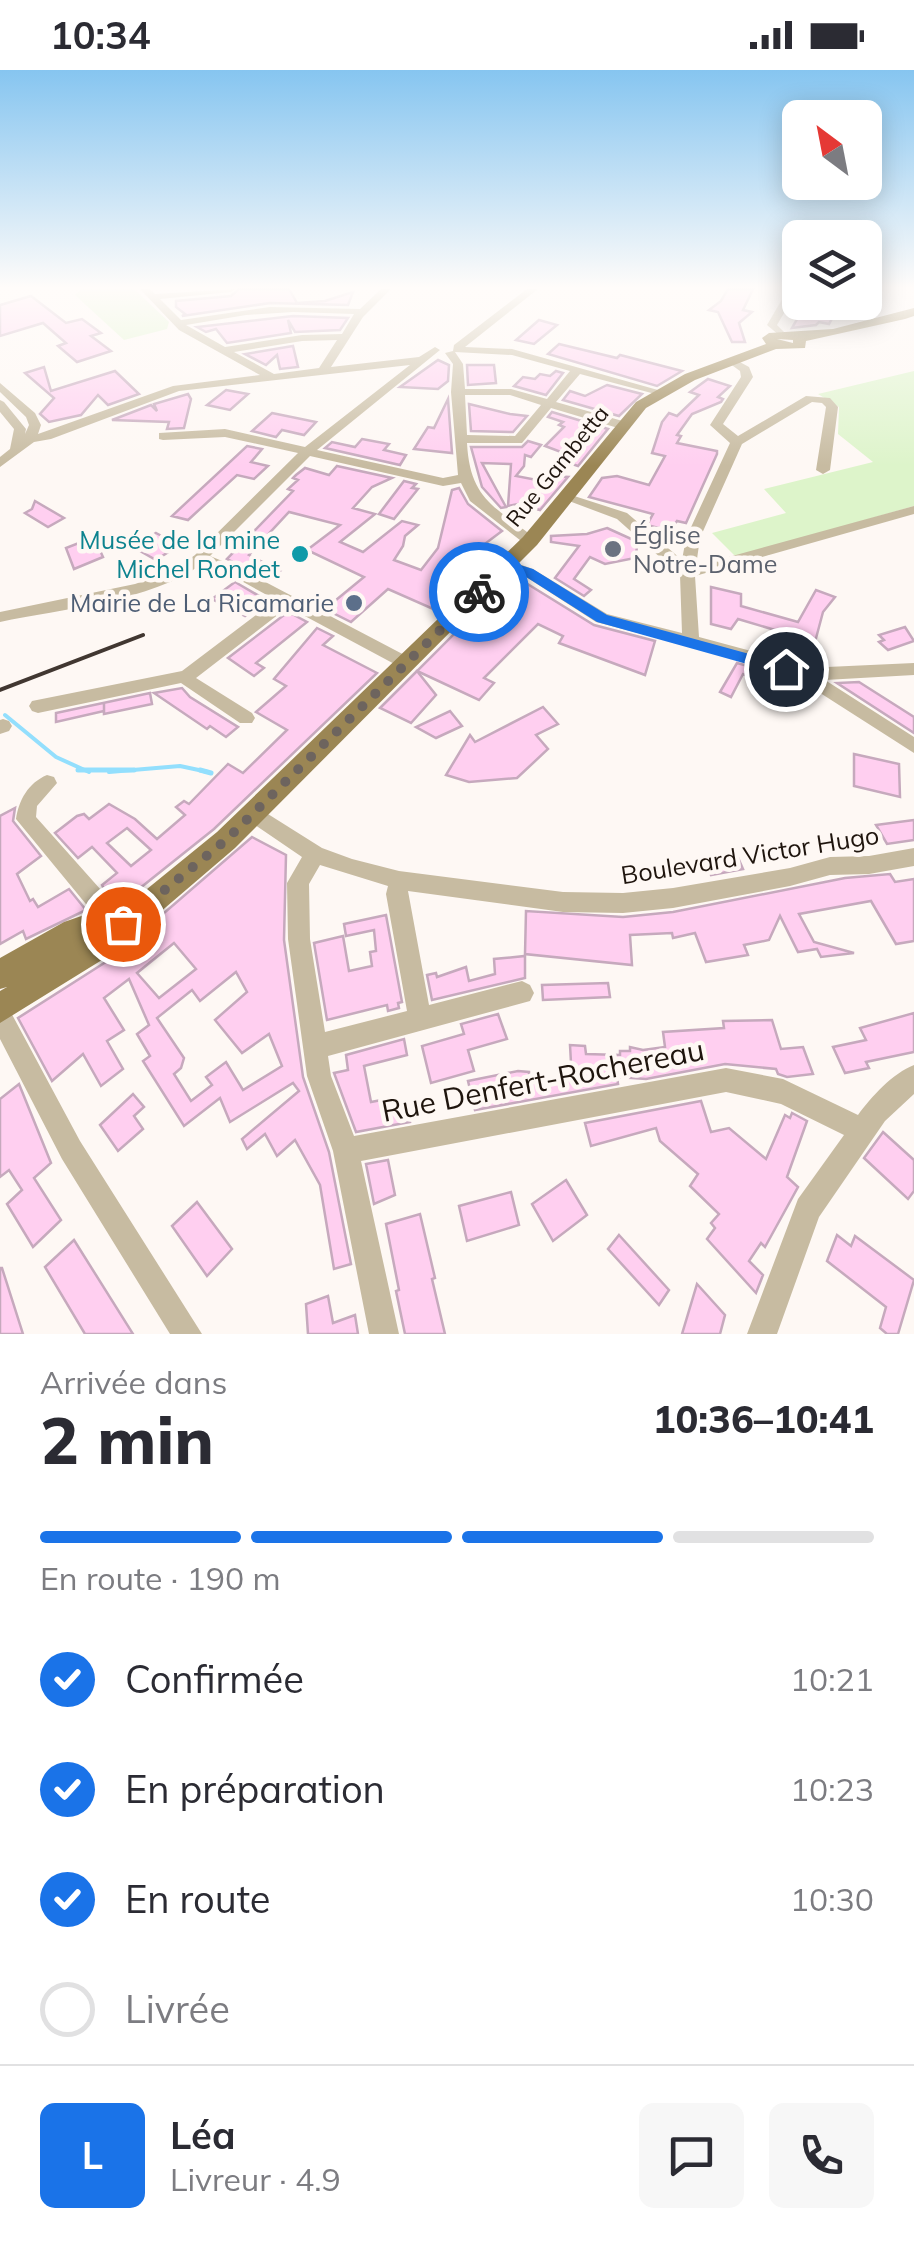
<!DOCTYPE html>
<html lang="fr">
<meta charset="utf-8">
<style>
body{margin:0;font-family:Mulish,sans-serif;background:#f7f7f7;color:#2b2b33;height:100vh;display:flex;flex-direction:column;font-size:38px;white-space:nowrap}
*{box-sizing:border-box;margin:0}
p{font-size:32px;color:#7c7c81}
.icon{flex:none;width:55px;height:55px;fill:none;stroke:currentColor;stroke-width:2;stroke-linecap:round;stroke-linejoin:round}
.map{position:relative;height:1264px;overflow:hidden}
.side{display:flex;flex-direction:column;background:#fff;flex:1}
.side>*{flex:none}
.needle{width:65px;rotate:328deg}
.buttons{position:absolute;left:782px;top:30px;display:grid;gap:20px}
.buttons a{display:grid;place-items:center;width:100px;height:100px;border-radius:15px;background:#fff;box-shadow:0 5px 25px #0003;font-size:50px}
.pin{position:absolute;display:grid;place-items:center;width:85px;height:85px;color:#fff;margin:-42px;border:5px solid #fff;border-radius:50%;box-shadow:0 2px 10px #0007}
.courier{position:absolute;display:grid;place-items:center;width:100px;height:100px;margin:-50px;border:8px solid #1a73e8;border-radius:50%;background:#fff;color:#222;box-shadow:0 2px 12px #0007}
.overview em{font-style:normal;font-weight:800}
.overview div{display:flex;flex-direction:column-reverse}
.overview{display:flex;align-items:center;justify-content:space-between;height:170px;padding:0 40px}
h1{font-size:65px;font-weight:800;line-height:75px}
.bar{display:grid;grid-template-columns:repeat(4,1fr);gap:15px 10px;align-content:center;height:120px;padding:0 40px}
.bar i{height:12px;border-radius:8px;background:#e1e1e2}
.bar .selected{background:#1a73e8}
.bar p{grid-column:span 4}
.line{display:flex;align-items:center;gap:25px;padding:0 40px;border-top:2px solid #e1e1e2}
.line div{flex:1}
.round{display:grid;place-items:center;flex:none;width:105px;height:105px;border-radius:15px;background:#f7f7f7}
ol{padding:0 40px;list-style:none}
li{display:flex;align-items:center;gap:30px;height:110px}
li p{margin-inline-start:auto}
li .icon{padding:10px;border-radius:50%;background:#1a73e8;color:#fff;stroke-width:4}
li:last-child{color:#7c7c81}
li i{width:55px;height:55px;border:5px solid #e1e1e2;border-radius:50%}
.status{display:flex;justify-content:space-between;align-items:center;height:70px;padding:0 50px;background:#fff;direction:ltr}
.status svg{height:28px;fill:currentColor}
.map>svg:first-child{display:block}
</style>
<div class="status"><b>10:34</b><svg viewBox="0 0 49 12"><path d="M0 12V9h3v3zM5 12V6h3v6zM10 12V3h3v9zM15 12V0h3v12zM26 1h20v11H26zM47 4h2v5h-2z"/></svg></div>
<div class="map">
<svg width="914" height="1264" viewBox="0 0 914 1264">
<rect width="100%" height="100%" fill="#fef8f4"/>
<g fill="#ddf4ca">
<polygon points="81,219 134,219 169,252 167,259 124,270 75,225"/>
<polygon points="914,301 914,436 736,487 712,463 786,443 764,419 873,392 838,364 839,337 818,324"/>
</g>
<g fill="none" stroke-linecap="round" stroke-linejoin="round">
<g stroke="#93dffd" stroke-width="4">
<polyline points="5,645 56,687 89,702"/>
<polyline points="109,702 180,696 208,702"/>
</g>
<g stroke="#93dffd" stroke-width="5">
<polyline points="78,700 134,700"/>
<polyline points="200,700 211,703"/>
</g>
</g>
<g fill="#ffcff0" stroke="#c6a9bd" stroke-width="2.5" fill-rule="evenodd">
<polygon points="239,219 289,219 297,233 325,231 353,222 348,235 270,233 182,246 185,244 176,237 176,231 231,226"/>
<polygon points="728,219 753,219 743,240 752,242 739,253 745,272 732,272 718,242 709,240 721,231"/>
<polygon points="865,219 880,219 872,245 836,241 829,254 819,252 816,255 792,258 807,232 865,232"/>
<polygon points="31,226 66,253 82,249 101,263 91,266 111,281 77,292 58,276 66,273 43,253 0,266 0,235"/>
<polygon points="293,246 348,248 340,260 295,262 288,250 291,263 227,273 216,259 206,262 197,257"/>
<polygon points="539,250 557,255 534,274 516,270"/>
<polygon points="559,274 617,288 620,285 682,301 657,316 548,284"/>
<polygon points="293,276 298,297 280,299 277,285 266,295 245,284"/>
<polygon points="438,290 449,295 448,311 438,319 400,317"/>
<polygon points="467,295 494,295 496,313 468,315"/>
<polygon points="44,297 51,321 115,301 139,324 108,335 98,325 81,345 49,352 40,344 54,328 25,303"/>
<polygon points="556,301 563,303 546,325 514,316 523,307 535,309 540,304 550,306"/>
<polygon points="708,309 730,316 718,327 723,329 721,332 692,344 677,365 681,366 677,373 717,381 717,384 686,453 677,451 670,461 647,455 653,444 589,427 602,408 617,406 649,415 665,386 652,383 662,352 669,343 677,346 699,325 690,322"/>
<polygon points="607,315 642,324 619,346 563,330 570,321 585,326"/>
<polygon points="226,320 248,324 230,340 207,335"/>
<polygon points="188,324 191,329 184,358 167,359 169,352 112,350 151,335 157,341 154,334"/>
<polygon points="448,329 452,383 414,379 428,357 434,358"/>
<polygon points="469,334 510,344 527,346 513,362 471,361"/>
<polygon points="552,342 608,359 578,396 563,391 569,385 545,376 564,357 559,355 563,352 548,347"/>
<polygon points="272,343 316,352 304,365 282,360 276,367 252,361"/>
<polygon points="362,369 389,374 384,380 406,385 400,395 325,378 332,372 355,377"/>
<polygon points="528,371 541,375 531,387 525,385 524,396 516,406 547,412 547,406 568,407 540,440 518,434 508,436 511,394 482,393 506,437 501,438 482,417 471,377 522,377"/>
<polygon points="247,376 262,379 251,392 268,396 254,409 237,405 188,450 172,446"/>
<polygon points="337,396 392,408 372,417 353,438 375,444 340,472 363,482 402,451 418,455 405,466 403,476 394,490 421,500 438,478 452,420 459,418 468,434 502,461 482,476 491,481 468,496 481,503 440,542 388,519 351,552 325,539 364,507 307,480 340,455 289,442 249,485 280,501 269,510 227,489 293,421 288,419 298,410 293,408 296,405 305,398 329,405"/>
<polygon points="404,411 416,414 412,418 418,419 394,449 379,444"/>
<polygon points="35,431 64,448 48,457 25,443 32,439"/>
<polygon points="607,458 638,472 635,488 605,494 590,487 574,509 591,520 584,526 555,508 579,476 551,472 551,466 587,464"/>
<polygon points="156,463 179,475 156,490 133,477"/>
<polygon points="94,467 103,487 74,499 66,478"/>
<polygon points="513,505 594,555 655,571 645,605 559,573 563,566 538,554 484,608 494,613 479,630 417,601"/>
<polygon points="235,512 266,530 245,546 212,529"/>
<polygon points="711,517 741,524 741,536 798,552 816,520 835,527 823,542 815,572 738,549 731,559 711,554"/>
<polygon points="292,544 307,552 256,593 264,598 254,606 228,588 284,545"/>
<polygon points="905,557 914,571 888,580 879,572 884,570 879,565"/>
<path d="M317,558L333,566L323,575L377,603L214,759L115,838L102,815L117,803L92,777L78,788L55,763L77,746L84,744L89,749L109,734L135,749L157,769L185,745L176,737L184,731L189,734L228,694L243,703L287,660L256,642L286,616L274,609ZM127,758L151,780L131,796L107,773Z"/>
<polygon points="737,593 759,599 796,613 789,624 743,604 731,627 720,622"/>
<polygon points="417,601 436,625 411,653 380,638"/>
<polygon points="859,612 914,647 914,663 837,613"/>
<polygon points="182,618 190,627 238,657 226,667 210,656 207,659 154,623"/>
<polygon points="150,623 152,634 104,644 104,634 104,641 56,652 56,643"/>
<polygon points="543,637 558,654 536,665 548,679 517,708 469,712 446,705 470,665 475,672"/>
<polygon points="450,641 462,656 436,668 416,657"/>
<polygon points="854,684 899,694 900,727 854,716"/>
<polygon points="15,738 13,751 41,786 17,804 30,831 33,829 38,837 69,819 86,840 26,869 23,861 0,874 0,746"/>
<polygon points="914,750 914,770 887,774 876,755"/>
<path d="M252,767L286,785L284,870L303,1007L329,1082L351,1194L334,1199L320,1115L295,1070L277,1086L265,1064L247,1079L242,1069L299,1021L293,1013L230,1052L220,1028L184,1056L143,991L150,986L137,964L149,955L129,909L104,928L124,960L107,971L123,999L101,1016L83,984L52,1011L18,948L112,888ZM174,873L196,899L159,928L137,903ZM236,902L247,922L215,950L242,983L269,964L282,996L243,1020L226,992L206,1007L212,1015L191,1031L174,1004L181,998L184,988L157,948L192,920L200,931Z"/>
<polygon points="736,783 743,799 711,805 705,790"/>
<polygon points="890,804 895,812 914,809 914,871 896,874 871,831 799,844 814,872 854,883 821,887 817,879 798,882 780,846 769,870 744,875 748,885 706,892 695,863 673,868 672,863 630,865 632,895 525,884 526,841 623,847 673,842 845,808"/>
<polygon points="386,845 402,932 398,933 399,938 388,941 387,935 327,950 314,873 343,866 349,901 372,896 370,882 376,881 374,860 346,866 344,854"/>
<polygon points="525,886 525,908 432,930 427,905 436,903 437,907 466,897 469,911 495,904 494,889"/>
<polygon points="608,913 610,927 543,930 542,915"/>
<polygon points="914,943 914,982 866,992 869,998 845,1003 833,977 866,970 860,958"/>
<polygon points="498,944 507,969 468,980 474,1001 431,1013 422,976 464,964 461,954"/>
<polygon points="772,950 781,979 803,977 813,1004 787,1007 778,1004 776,999 725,994 646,1009 617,1007 618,1014 475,1040 468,1011 518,1001 529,1002 529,1010 566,1008 565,993 571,993 570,975 585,976 586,984 620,985 620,981 630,981 630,977 643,980 665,977 663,962 724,958 723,951"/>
<polygon points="404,969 407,985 364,996 371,1032 392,1028 394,1040 408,1037 410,1052 356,1062 334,1003 348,1000 346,985"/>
<polygon points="19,1014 51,1093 34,1108 61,1150 33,1177 7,1134 22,1120 9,1100 0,1107 0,1029"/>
<polygon points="133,1024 144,1037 134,1046 143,1059 118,1081 100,1055"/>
<polygon points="701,1031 711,1062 729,1058 766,1089 785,1045 790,1048 792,1043 807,1051 787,1107 798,1117 765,1177 761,1173 749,1191 763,1205 756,1223 707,1169 715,1158 711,1153 719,1144 690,1116 698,1104 660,1071 656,1058 591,1076 585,1053"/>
<polygon points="883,1062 914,1090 914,1121 908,1129 864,1088"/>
<polygon points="388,1090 395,1125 374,1134 366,1094"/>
<polygon points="566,1110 587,1145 553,1171 532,1134"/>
<polygon points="511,1122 519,1155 467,1171 459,1136"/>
<polygon points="197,1132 232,1179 207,1206 172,1156"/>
<polygon points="420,1144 435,1208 432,1209 445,1264 405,1264 396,1221 399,1220 386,1154"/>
<polygon points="619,1165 669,1220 659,1235 608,1179"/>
<polygon points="837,1165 851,1176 855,1166 914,1210 898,1264 887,1264 880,1258 886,1237 827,1191"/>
<polygon points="74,1170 133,1264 85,1264 45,1197"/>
<polygon points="0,1198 2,1198 23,1264 0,1264"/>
<polygon points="697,1214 725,1245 720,1264 682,1264"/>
<polygon points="328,1226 333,1253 355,1245 358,1264 308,1264 306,1234"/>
</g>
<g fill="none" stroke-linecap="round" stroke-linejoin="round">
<g fill="#c7bba1" fill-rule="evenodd">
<path d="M140,219H150L155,224L236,219L231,222L160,229L181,250L270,237L360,239L381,219H391L363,247L331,297L419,287L435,277L440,280L317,380L443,408L458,405L451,322L453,294L445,283L453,281L454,275L527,219H538L465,277L512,279L665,322L659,325L580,304L556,332L626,352V358H618L551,338L522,373H467C470,429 494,436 535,468V474H525L470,431L461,413L443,416L310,386L210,486L237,497L412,589L414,593L412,597H400L288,537L196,608L252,643L255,648L252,653H240L181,613L38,643L32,641L29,636L32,631L182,601L276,530L227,503L202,494C152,531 61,539 0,552V542L135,514L173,501L195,485L298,383L225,367L163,370L159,369V363L225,359L305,377L410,295L179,321L51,369L34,372L0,397V387L10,379L14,359L0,342V330L4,332L26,359L25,364L29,355L26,347L0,322V313L35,343L41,355L38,364L173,316L260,305L179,260ZM293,242L354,244L342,264L302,265L225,277L186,255L246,245ZM337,270L319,298L274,304L234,282L302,271ZM455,282L512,285L570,301L547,329L511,319H465L463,294ZM465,325H510L541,335L515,366L467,365Z"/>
<polygon points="788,219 798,219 777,255 785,263 780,266 767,255"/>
<polygon points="730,291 738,291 749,297 753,307 723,354 738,366 806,326 830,328 838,337 830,400 823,404 816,400 826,337 822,333 812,332 742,374 700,468 696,496 914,436 914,444 695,506 699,567 770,586 810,602 827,597 914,593 914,605 825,610 914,667 914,683 803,612 760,595 596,552 523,505 500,495 507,490 533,499 607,544 682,563 680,505 617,449 561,428 568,424 627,443 682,490 686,468 730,373 710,355 741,307 740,301 729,293"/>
<polygon points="3,649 9,651 12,656 9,661 0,664 0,650"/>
<path d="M47,705L54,707L57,713L37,736L36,747L109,829C113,839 112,848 108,858L100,861L92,858L89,851L90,839L16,749C19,730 28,713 47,705Z"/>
<path d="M252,734L322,778L352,789L399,801L563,822L623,823L673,818L790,798L830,787L869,786L914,778V796L869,804L830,805L790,816L673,838L623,843L563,842L408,821L429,935L522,911L530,915L534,923L530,931L328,986L331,1006L354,1066L726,998L783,1009L858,1045C871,1027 893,1003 914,995V1024L885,1051L819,1147L777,1264H747L798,1129L844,1065L781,1034L726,1022L361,1091L399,1264H369L333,1081L307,1006L288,869L287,813L302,787L245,748L242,742L245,736ZM320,795L388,816L386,824L407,941L325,962L310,869L309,814Z"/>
<polygon points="0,933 8,937 80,1071 202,1264 170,1264 62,1089 0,969"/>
</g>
<path fill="#9b8654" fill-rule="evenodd" d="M914,238V246L905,249L806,271L805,278L776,279L695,310L646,338L537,475L235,778L110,885L0,953V921L7,917L0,919V888L64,852L90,843L120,841L217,762L523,467L636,332L685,304L766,274L762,268L769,263L833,259ZM777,269L793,270V273Z"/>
<polyline stroke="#413731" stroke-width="4" points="0,620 143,565"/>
</g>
<linearGradient id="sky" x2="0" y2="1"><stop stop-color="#86c5f0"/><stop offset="0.55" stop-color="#fffcfa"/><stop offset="1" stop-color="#fffcfa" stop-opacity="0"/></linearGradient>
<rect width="914" height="396" fill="url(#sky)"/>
<polygon fill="#1a73e8" points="507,491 533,499 607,545 786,594 794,599 786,605 597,552 523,505 509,501 484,526 474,526 474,519"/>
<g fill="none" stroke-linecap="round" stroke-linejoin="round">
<polyline stroke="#6d645e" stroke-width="10" stroke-dasharray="0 18" points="123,854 226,770 479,522"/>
</g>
<circle fill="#6b7280" stroke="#fef8f4" stroke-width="4" cx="613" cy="479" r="10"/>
<circle fill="#0f9aa8" stroke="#fef8f4" stroke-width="4" cx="300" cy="484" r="10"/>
<circle fill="#5c6f8a" stroke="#fef8f4" stroke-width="4" cx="354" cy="533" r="10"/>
<g text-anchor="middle" stroke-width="9" stroke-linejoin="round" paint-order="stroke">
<g font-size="22" fill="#1f150e" stroke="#fef8f4">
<text transform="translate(557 396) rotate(-51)" y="8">Rue Gambetta</text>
</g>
<g font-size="25" fill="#5b616d" stroke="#fef8f4" text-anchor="start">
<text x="633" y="474">Église<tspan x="633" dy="29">Notre-Dame</tspan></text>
</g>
<g font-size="25" fill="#0d838f" stroke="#fef8f4" text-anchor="end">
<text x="280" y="479">Musée de la mine<tspan x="280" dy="29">Michel Rondet</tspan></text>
</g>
<g font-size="25" fill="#4e5e75" stroke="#fef8f4" text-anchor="end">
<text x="334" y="542">Mairie de La Ricamarie</text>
</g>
<g font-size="25" fill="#1f150e" stroke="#fef8f4">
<text transform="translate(750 785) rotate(-9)" y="9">Boulevard Victor Hugo</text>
</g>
<g font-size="30" fill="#1f150e" stroke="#fef8f4">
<text transform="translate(543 1011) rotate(-11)" y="10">Rue Denfert-Rochereau</text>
</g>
</g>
</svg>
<div class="buttons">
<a><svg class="needle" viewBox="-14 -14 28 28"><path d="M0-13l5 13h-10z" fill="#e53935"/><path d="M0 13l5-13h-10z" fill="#7c7c81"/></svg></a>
<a><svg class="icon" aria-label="layers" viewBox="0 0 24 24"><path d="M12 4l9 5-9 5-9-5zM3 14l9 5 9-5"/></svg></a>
</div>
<div class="pin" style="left:123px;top:854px;background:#ea580c"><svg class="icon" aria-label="bag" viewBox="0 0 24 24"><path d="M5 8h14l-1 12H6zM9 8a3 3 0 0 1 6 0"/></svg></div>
<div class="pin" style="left:786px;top:599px;background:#1f2937"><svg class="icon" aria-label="home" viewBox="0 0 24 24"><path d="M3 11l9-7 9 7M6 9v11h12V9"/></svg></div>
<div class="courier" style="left:479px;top:522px"><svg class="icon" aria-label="bike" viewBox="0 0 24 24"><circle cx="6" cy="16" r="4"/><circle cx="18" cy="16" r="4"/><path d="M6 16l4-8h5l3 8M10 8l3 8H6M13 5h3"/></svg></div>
</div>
<section class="side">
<div class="overview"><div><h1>2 min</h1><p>Arrivée dans</p></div><em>10:36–10:41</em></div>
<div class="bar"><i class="selected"></i><i class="selected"></i><i class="selected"></i><i></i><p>En route · 190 m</p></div>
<ol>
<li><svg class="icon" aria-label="check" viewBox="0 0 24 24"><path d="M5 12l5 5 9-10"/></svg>Confirmée<p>10:21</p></li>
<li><svg class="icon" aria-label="check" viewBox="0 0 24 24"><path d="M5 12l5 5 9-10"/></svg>En préparation<p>10:23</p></li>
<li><svg class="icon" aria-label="check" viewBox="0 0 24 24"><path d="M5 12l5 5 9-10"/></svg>En route<p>10:30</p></li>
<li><i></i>Livrée</li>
</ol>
<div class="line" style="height:180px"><b class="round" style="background:#1a73e8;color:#fff">L</b><div><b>Léa</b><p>Livreur · 4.9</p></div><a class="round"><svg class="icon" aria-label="chat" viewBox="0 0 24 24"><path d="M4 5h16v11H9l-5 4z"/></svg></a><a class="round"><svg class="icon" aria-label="phone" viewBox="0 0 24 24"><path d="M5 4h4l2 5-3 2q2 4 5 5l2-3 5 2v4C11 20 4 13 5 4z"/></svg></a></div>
</section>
